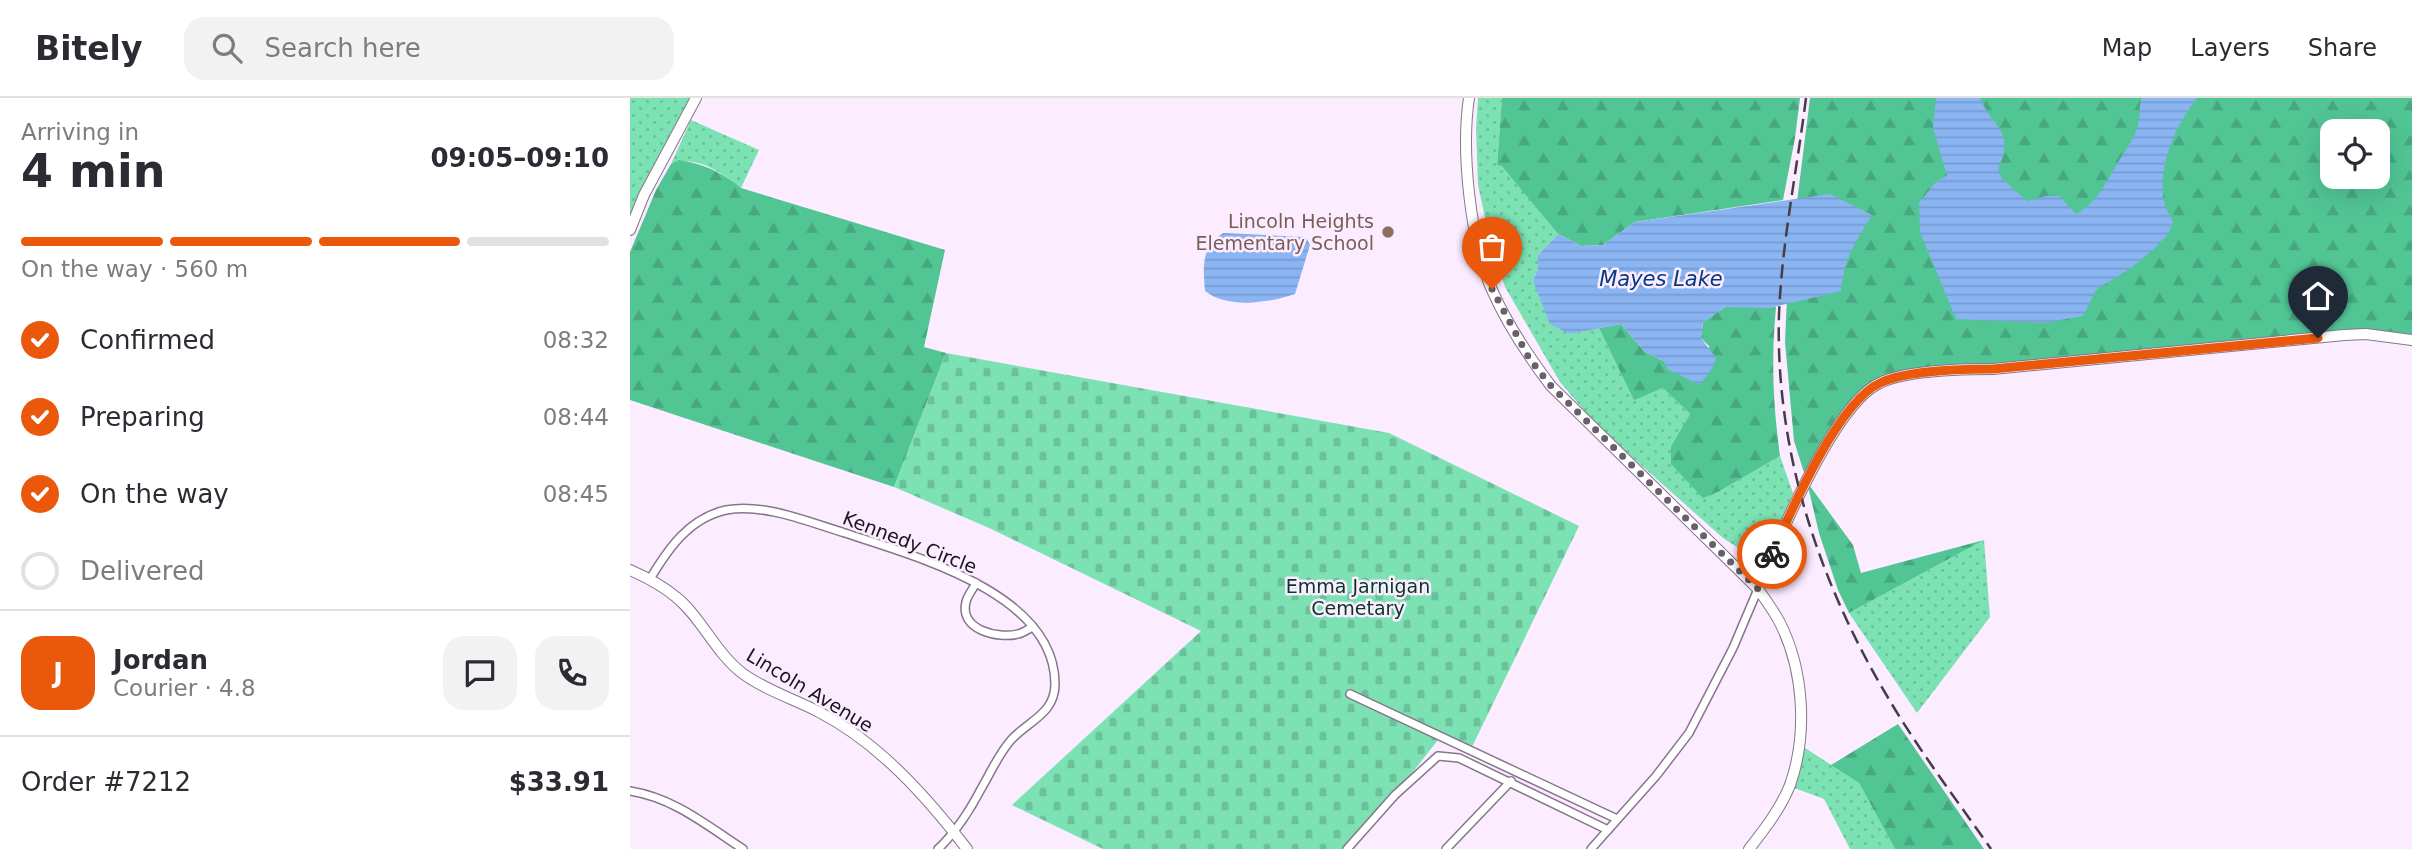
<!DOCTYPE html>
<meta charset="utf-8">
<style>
body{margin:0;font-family:"DejaVu Sans",sans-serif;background:#f2f2f3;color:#2b2b33;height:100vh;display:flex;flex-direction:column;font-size:26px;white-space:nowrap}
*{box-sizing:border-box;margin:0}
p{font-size:23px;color:#7c7c81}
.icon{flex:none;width:38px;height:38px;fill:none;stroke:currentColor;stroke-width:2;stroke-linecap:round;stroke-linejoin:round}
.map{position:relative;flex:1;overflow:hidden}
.details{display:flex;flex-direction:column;background:#fff;width:630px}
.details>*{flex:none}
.tools{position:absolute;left:1690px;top:21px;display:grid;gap:14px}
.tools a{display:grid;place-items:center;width:70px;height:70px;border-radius:14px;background:#fff;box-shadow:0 7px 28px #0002;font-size:35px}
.pin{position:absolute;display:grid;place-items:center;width:60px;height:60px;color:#fff;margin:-72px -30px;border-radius:50% 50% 50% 0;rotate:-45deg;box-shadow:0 0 7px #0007}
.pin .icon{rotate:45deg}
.courier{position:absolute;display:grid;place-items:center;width:70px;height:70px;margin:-35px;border:5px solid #ea580c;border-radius:50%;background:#fff;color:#222;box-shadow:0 2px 9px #0007}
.summary em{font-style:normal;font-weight:700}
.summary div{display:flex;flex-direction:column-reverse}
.summary{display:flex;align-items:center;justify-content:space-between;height:119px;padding:0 21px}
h1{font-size:46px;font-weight:700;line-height:52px}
.bar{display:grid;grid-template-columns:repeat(4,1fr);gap:10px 7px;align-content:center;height:84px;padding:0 21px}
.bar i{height:9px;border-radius:5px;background:#e1e1e2}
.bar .on{background:#ea580c}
.bar p{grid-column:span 4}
.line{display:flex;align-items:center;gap:18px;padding:0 21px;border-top:2px solid #e1e1e2}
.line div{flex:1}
.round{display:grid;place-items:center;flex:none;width:74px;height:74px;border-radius:21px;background:#f2f2f3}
ol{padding:0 21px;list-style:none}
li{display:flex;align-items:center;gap:21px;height:77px}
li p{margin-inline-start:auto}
li .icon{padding:7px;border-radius:50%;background:#ea580c;color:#fff;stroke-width:4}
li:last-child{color:#7c7c81}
li i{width:38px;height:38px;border:4px solid #e1e1e2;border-radius:50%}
header{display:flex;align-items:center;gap:42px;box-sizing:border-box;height:98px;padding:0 35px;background:#fff;border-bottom:2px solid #e1e1e2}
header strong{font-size:33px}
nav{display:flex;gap:38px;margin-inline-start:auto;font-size:24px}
.search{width:490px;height:63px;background:#f2f2f3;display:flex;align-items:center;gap:18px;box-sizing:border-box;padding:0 24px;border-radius:21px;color:#7c7c81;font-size:26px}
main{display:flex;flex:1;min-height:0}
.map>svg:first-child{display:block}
</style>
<header>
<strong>Bitely</strong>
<div class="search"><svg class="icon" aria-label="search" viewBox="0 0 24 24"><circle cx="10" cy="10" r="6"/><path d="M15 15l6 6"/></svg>Search here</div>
<nav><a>Map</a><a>Layers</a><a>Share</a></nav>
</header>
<main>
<section class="details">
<div class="summary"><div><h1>4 min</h1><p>Arriving in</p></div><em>09:05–09:10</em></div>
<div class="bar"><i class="on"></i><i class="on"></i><i class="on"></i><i></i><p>On the way · 560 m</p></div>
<ol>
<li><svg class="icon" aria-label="check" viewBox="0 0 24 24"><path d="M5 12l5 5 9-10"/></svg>Confirmed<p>08:32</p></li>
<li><svg class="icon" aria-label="check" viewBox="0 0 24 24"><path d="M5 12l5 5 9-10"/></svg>Preparing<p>08:44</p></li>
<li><svg class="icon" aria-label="check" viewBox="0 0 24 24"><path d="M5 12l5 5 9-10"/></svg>On the way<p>08:45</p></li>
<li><i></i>Delivered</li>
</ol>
<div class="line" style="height:126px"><b class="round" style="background:#ea580c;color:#fff">J</b><div><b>Jordan</b><p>Courier · 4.8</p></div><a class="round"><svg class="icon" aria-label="chat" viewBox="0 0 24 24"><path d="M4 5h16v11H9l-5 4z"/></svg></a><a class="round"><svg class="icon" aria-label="phone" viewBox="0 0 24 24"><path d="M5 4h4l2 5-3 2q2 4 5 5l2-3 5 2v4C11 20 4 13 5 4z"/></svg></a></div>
<div class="line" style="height:91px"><div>Order #7212</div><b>$33.91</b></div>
</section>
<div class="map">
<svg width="1782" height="751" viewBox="0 0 1782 751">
<defs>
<pattern id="grass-dots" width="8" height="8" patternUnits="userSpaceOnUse" patternTransform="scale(1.75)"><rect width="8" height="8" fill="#7ce2b4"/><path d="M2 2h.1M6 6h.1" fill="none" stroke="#6bc19a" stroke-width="1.8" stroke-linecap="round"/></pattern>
<pattern id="forest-firs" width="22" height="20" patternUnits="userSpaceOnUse" patternTransform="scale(1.75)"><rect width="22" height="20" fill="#52c595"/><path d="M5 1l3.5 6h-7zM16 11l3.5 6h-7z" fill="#47a880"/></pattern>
<pattern id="cemetery-stones" width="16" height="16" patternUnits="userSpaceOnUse" patternTransform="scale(1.75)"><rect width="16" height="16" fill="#7ce2b4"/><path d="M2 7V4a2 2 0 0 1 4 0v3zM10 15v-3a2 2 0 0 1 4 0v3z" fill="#6bc19a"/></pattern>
<pattern id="water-rules" width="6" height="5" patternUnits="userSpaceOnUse" patternTransform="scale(1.75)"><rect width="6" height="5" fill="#8ab5f2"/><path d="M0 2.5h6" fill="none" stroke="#769bcf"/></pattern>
</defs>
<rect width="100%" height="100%" fill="#fcecff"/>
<g fill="url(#grass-dots)">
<polygon points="0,0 66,0 0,132"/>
<path d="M848,0H872L867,67H872L928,136L908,157V170L903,183L940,236L969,230L1004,301L1033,290L1060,316L1041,348L1090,393L1150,358L1163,395C1153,418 1146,449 1122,459L1093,440L967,328L930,284L875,189L859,138L848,87L846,31Z"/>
<path d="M61,22L129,52L111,90C93,75 65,56 41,66Z"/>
<polygon points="1354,442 1360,519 1287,615 1219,515"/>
<polygon points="1169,646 1229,685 1265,751 1220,751 1194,701 1159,688"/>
</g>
<g fill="url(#forest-firs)" fill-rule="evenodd">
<polygon points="872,0 1170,0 1165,40 1153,102 1005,124 973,147 951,148 928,136 872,68 867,67"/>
<path d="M1180,0H1782V242L1737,236L1256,282L1226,303L1177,384L1223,447L1231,475L1354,442L1219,515L1208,492L1189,435L1177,384L1164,343L1155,244L1158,176ZM1703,33H1748V79H1703Z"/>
<path d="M49,62C74,66 92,74 111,90L315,152L294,249L316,255L264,389L0,302V154L26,92L41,66Z"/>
<path d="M1095,209H1146C1141,261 1143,307 1150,358L1090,393L1073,400L1041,366V348L1060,316L1033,290L1004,302L969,230L991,226L1015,254L1034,263L1080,249L1071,240L1073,224Z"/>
<polygon points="1268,626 1354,751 1265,751 1229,685 1201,667"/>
</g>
<polygon fill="url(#cemetery-stones)" points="316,255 759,335 949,428 841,651 811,638 765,697 717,751 473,751 382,707 571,533 359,430 264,389"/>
<g fill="url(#water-rules)">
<path d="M1306,0H1350C1365,34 1385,31 1368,72L1372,81L1397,103L1416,98H1429L1446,116C1469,104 1477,82 1490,61C1497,50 1505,40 1508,27C1511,18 1508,9 1512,0H1567C1546,26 1527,69 1534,104C1535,110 1540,117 1543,124L1538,136L1524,151L1502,169L1466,192L1453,218L1414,225L1326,221L1290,134L1289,105L1305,85L1317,77L1303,30Z"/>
<path d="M1200,96L1242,117C1225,145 1214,160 1211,193L1140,210L1095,209L1073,224L1071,240L1086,260L1083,269L1070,287L1037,271L1034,263L1015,254L991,226L940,236L920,226L903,183L908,170V157L928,136L951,148L973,147L1005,124Z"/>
<path d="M593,135L676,139L680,147L665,196C639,205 598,211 575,193C573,169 571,149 593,135Z"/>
</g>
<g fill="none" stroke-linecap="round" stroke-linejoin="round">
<g stroke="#87768b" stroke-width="10">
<g id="street">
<path d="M20,481C38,451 59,420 96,412C135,405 178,424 215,435C284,458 425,495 425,586C425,616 398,623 381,642C368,657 361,674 351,691C339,714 326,734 308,751"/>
<path d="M346,485C343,491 337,498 336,504C329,532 368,541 388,536C393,535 398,531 403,529"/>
<polyline points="720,596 987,721"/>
<path d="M0,693C44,700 76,727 113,751"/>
<polyline points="717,751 765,697 808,658 829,660 978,732"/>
<polyline points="816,751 881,683"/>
<polyline points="961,751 1026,678 1059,635 1103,550 1128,491"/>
</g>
</g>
<g stroke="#87768b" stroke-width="12">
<g id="secondary">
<path d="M839,0C831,53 840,142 862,192C877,226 899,259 921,288L1128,491C1135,501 1143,512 1149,523C1174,571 1178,636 1160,687C1151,710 1134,732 1119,751"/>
<polyline points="0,132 14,97 66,0"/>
<path d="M0,472C16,479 32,487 46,499C71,519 85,554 112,575C135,592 164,601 189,614C249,645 296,698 337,751"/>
<path d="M1128,491C1147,443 1202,312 1246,287C1271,272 1332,271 1363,271L1714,237L1736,236L1782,242"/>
</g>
</g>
<use href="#street" stroke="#fff" stroke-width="7"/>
<use href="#secondary" stroke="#fff" stroke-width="10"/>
<path stroke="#443c46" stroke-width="2.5" stroke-dasharray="14 7" stroke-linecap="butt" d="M1176,0C1167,72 1152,143 1149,216C1145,351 1188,482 1257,598C1288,651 1326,701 1361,751"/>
</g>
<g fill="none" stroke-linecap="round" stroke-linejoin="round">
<polyline stroke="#69606b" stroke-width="7" stroke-dasharray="0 12.6" points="862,191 899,260 921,288 1128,491 1142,456"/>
<path stroke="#ea580c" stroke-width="9" d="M1142,456C1161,413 1208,304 1250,285C1277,272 1333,271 1363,271L1688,240"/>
</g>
<circle fill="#8d6e63" stroke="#fcecff" stroke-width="2.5" cx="758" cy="134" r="7"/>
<g text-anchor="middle" stroke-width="5" stroke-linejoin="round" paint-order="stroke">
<g font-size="19" fill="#785e54" stroke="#fcecff" text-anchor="end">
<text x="744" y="130">Lincoln Heights<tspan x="744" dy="22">Elementary School</tspan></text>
</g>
<g font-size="19" fill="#1a141c" stroke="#fcecff">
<text transform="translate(280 444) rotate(21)" y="7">Kennedy Circle</text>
<text transform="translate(180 592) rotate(31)" y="7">Lincoln Avenue</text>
</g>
<g font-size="19" fill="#053926" stroke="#fcecff">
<text x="728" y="495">Emma Jarnigan<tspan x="728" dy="22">Cemetary</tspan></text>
</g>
<g font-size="21" font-style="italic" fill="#053b7e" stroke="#fcecff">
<text x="1031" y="188">Mayes Lake</text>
</g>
</g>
</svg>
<div class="tools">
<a><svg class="icon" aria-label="locate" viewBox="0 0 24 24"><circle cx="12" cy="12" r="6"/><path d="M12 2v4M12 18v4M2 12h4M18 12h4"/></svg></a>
</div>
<div class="pin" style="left:862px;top:191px;background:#ea580c"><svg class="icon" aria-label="bag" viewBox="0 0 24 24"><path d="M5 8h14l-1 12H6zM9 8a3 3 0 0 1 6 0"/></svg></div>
<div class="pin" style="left:1688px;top:240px;background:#1f2937"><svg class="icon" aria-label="home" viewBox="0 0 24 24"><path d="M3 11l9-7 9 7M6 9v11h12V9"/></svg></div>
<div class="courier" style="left:1142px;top:456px"><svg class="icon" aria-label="bike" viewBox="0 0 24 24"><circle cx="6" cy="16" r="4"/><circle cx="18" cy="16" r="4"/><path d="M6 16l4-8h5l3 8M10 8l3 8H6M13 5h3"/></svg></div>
</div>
</main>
